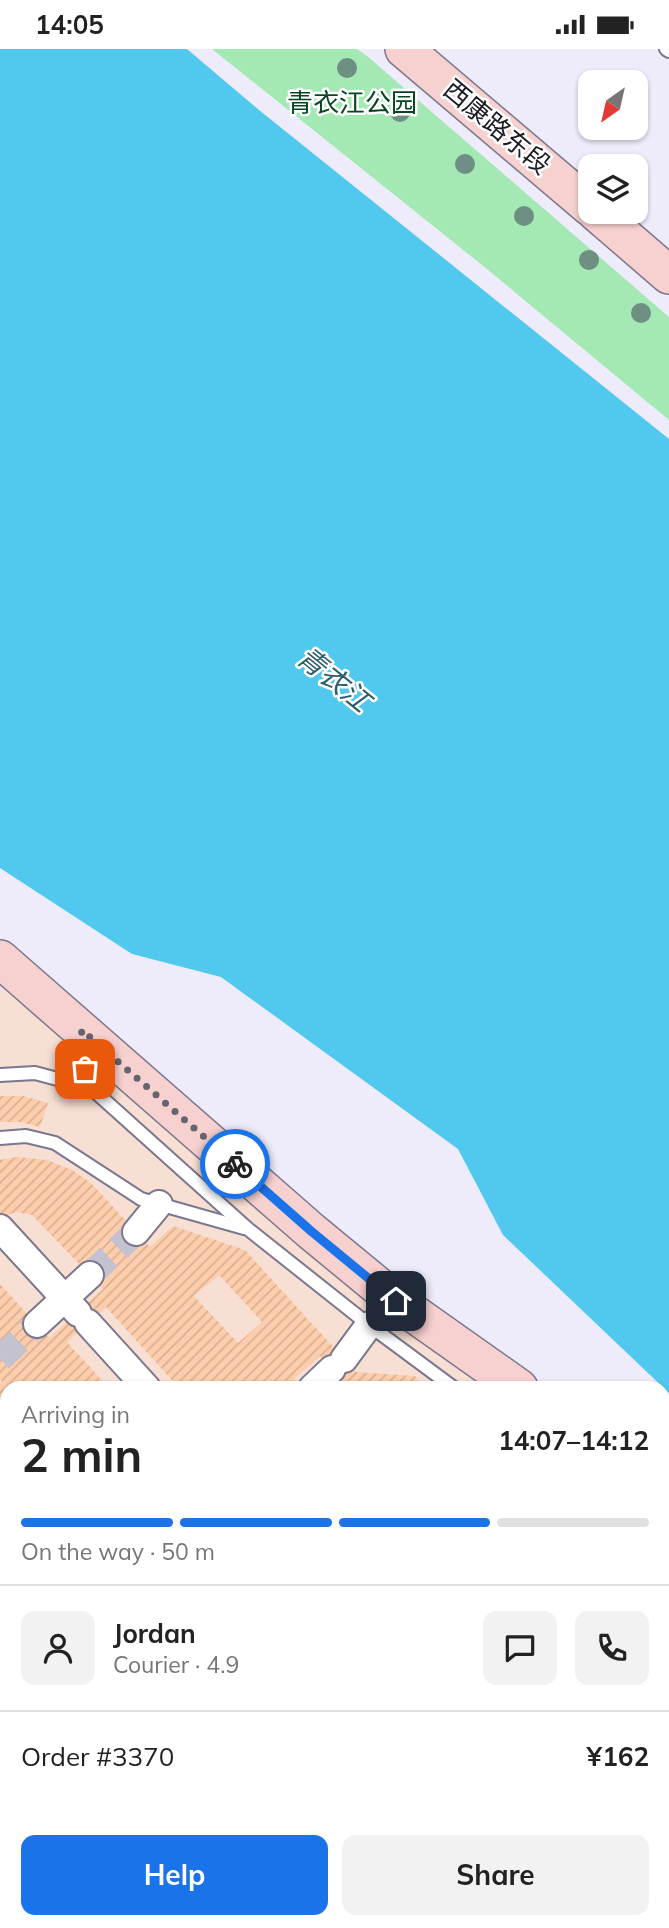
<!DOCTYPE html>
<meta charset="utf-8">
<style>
body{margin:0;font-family:Mulish,"Noto Sans SC",sans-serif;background:#f2f2f2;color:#222;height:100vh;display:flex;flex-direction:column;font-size:26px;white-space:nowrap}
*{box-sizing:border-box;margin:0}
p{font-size:23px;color:#767676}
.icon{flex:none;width:38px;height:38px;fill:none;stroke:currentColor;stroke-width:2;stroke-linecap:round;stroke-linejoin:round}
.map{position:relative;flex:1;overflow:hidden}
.side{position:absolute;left:0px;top:1332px;width:670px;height:548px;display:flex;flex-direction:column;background:#fff;border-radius:21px 21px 0 0;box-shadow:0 2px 5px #0004}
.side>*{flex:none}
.needle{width:46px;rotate:214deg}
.controls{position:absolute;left:578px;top:21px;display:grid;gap:14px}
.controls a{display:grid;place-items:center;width:70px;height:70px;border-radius:14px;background:#fff;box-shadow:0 2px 5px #0004;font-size:35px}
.pin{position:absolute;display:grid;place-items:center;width:60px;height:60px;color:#fff;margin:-30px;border-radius:14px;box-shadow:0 4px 10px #0006}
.courier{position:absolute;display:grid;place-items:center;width:70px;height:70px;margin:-35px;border:5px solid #1a73e8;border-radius:50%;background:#fff;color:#222;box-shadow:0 2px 9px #0007}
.head em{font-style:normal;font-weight:700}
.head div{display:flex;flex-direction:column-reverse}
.head{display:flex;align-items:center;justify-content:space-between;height:119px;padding:0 21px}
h1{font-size:46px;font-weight:700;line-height:52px}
.bar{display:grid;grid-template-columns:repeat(4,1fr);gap:10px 7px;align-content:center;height:84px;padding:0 21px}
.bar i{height:9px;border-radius:5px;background:#e0e0e0}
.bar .active{background:#1a73e8}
.bar p{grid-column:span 4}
.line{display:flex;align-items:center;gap:18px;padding:0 21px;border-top:2px solid #e0e0e0}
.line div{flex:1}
.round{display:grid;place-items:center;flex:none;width:74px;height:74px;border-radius:14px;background:#f2f2f2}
.button{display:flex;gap:14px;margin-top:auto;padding:14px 21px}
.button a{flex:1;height:80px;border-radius:14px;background:#1a73e8;color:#fff;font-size:28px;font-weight:700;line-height:80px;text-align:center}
.button a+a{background:#f2f2f2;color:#222}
.status{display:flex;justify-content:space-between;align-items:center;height:49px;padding:0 35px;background:#fff;direction:ltr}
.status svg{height:19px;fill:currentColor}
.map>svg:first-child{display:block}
</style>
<div class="status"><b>14:05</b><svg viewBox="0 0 49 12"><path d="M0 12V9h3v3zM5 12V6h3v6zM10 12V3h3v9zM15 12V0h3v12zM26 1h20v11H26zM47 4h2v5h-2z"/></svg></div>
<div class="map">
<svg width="669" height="1879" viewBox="0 0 669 1879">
<defs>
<pattern id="building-hatch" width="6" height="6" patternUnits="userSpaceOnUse" patternTransform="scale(1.75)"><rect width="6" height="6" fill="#feceac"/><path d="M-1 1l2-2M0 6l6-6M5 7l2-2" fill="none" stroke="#d9b094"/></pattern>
</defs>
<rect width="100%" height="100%" fill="#eeecfb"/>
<polygon fill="#f7dfd4" points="0,938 95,1014 303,1200 489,1339 7,1339 7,1603 0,1589"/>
<g fill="#a4e8b4">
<polygon points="212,0 357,0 367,7 669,268 669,371 487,220"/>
<polygon points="669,1614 669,1708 663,1712 663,1616"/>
<polygon points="487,1873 487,1872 614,1873 600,1879 488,1879"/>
</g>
<polygon fill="#51c8ed" points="0,0 187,0 259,61 669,390 669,1344 503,1186 458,1100 221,928 132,905 0,819"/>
<g fill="url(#building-hatch)" fill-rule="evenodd">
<polygon points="0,1047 23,1047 48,1054 40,1078 20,1073 0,1073"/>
<path d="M17,1108L47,1111L72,1121L91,1134L150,1198L173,1177L245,1201L356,1323L415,1327L426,1339H338L344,1333L320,1307L294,1330L302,1339H179L106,1258L67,1293L109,1339H7V1435L0,1428V1335L2,1333L0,1330V1235L49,1289L103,1240L32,1166L17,1163L0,1168V1111ZM219,1226L262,1273L238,1294L194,1247Z"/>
</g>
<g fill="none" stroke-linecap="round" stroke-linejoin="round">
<g stroke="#c4c2d0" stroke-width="26" stroke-dasharray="26 13" stroke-linecap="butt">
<polyline points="90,1226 136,1183"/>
<polyline points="0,1310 37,1275"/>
</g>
<g stroke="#7b778e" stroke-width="16">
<g id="lane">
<polyline points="666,0 669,2"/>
<polyline points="81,991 79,1001 91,1039 248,1180 369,1276 454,1339"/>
<polyline points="0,1026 35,1024 91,1039"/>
<polyline points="0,1089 26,1087 55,1094 141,1150 244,1179"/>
<polyline points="0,1456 7,1468"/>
</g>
</g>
<g stroke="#7b778e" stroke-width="30">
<g id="street">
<polyline points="0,1179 78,1264"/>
<polyline points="136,1183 159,1155"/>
<polyline points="88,1274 147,1339"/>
<polyline points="37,1275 90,1226"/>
<polyline points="344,1310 369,1276"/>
<polyline points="312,1339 332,1320"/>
</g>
</g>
<g stroke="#7b778e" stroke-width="40">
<g id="secondary">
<polyline points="404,0 590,158"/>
<polyline points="596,163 669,226"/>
<polyline points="0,910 311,1182 396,1252 519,1339"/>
</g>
</g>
<g stroke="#9f494e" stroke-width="42">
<g id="primary">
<polyline points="663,1480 669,1475"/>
<polyline points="663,1552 669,1547"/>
<polyline points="0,1864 7,1862"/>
<polyline points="378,1872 380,1879"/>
<polyline points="420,1872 422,1879"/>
<polyline points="113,1879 136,1872"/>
</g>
</g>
<g stroke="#7f7e8a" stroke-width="4.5" stroke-dasharray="5 5" stroke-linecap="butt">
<polyline points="668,1681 669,1683"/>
<polyline points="459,1872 461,1879"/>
<polyline points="176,1879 178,1872"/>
</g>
<use href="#lane" stroke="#fff" stroke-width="12"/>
<use href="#street" stroke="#fff" stroke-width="26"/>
<use href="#secondary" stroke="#f7d0d0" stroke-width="37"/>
<use href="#primary" stroke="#efa1a2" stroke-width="38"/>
</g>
<g fill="#6e9082">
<circle cx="347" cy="19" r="10"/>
<circle cx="400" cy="63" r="10"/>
<circle cx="465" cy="115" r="10"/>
<circle cx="524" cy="167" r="10"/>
<circle cx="589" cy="211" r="10"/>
<circle cx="641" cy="264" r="10"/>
</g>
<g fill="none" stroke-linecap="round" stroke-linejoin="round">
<polyline stroke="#66646f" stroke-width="7" stroke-dasharray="0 12.6" points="85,1020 79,1002 82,981 235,1115"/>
<polyline stroke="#1a73e8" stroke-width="9" points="235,1115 311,1182 396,1252"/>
</g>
<g text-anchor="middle" stroke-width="5" stroke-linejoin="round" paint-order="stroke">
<g font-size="26" fill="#05451f" stroke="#fff">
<text x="352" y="63">青衣江公园</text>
</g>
<g font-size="26" fill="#1c1b24" stroke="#fff">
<text transform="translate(497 78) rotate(40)" y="9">西康路东段</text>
</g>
<g font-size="28" font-style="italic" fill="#2c5d6d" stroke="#fff">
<text transform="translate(334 630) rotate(39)" y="10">青衣江</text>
</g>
</g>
</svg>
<div class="controls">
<a><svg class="needle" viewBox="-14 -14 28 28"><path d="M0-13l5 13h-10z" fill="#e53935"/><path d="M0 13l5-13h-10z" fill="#767676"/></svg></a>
<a><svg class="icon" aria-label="layers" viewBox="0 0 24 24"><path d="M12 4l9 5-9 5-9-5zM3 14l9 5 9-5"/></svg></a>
</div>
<div class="pin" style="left:85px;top:1020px;background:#ea580c"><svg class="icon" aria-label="bag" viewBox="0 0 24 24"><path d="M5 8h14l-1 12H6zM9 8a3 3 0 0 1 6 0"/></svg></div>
<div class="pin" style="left:396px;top:1252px;background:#1f2937"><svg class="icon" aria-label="home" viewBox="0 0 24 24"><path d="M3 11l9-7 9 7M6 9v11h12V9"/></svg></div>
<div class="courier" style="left:235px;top:1115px"><svg class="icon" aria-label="bike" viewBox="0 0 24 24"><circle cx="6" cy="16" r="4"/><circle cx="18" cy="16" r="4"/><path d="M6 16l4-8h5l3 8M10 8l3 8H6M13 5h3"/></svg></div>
<section class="side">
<div class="head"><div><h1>2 min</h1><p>Arriving in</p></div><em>14:07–14:12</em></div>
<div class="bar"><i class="active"></i><i class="active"></i><i class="active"></i><i></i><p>On the way · 50 m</p></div>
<div class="line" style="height:126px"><a class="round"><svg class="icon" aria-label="person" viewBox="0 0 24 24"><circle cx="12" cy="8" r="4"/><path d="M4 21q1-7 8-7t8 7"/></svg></a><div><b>Jordan</b><p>Courier · 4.9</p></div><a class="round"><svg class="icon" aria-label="chat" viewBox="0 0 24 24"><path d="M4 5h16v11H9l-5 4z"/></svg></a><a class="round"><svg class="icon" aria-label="phone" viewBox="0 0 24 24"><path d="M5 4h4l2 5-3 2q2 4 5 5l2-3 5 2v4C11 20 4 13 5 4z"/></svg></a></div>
<div class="line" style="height:91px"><div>Order #3370</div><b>¥162</b></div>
<div class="button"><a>Help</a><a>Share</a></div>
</section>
</div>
